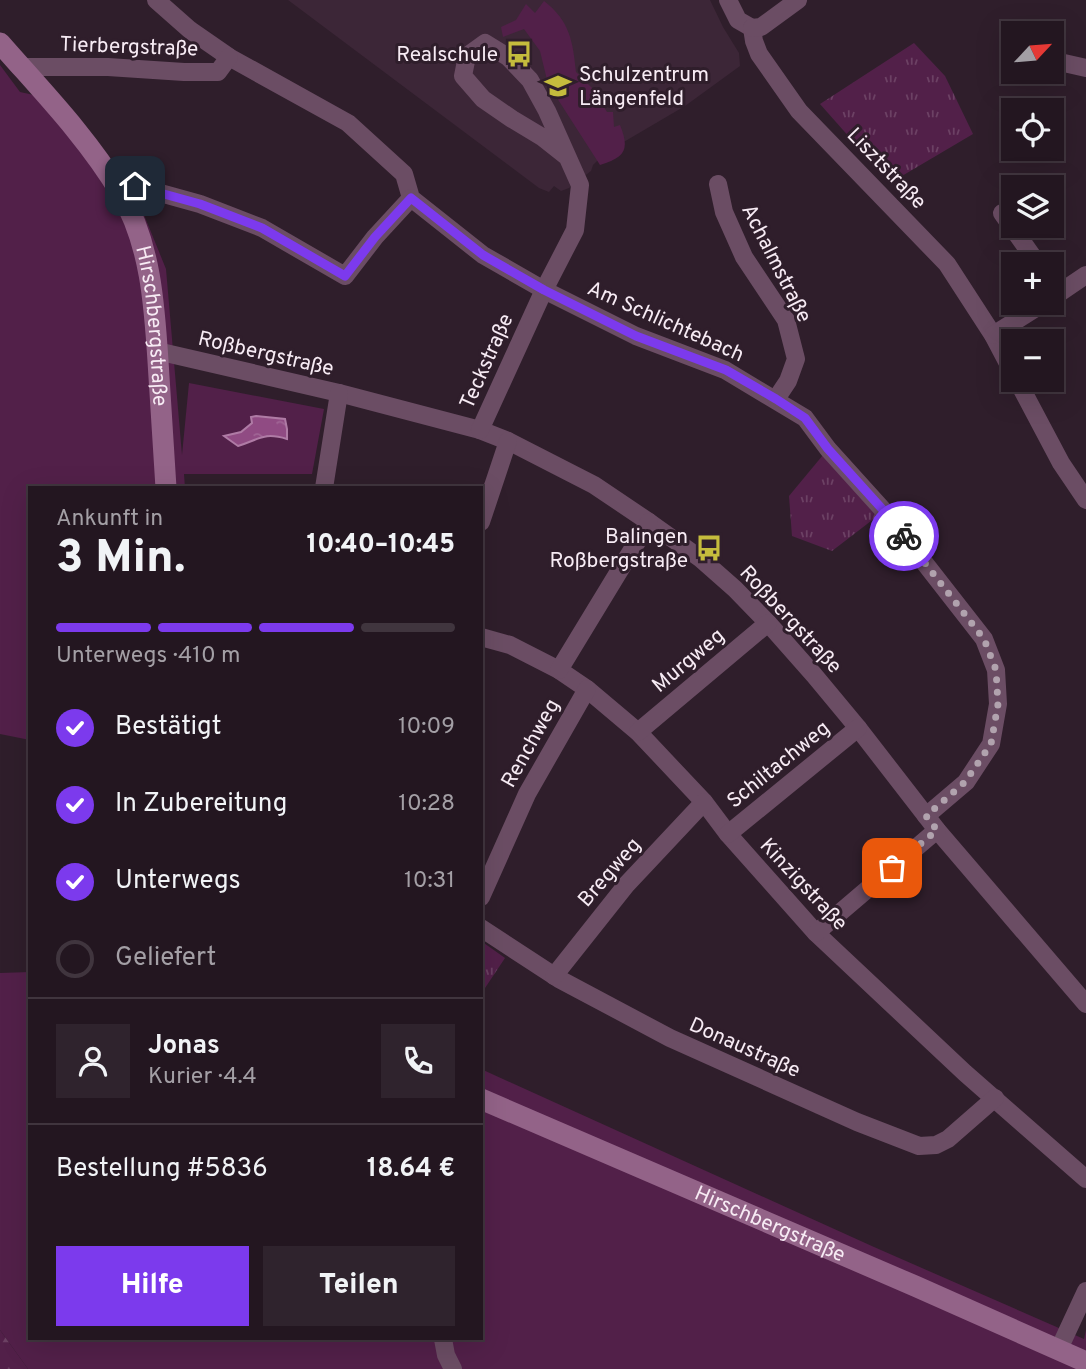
<!DOCTYPE html>
<html lang="de">
<meta charset="utf-8">
<style>
body{margin:0;font-family:Overpass,sans-serif;background:#2f232d;color:#f1f3f6;height:100vh;display:flex;flex-direction:column;font-size:26px;white-space:nowrap}
*{box-sizing:border-box;margin:0}
p{font-size:23px;color:#a39fa5}
.icon{flex:none;width:38px;height:38px;fill:none;stroke:currentColor;stroke-width:2;stroke-linecap:round;stroke-linejoin:round}
.map{position:relative;flex:1;overflow:hidden}
.sheet{position:absolute;left:28px;top:486px;width:455px;height:854px;display:flex;flex-direction:column;background:#231620;border-radius:0px;box-shadow:0 7px 28px #0002,0 0 0 2px #40353e}
.sheet>*{flex:none}
.needle{width:46px;rotate:64deg}
.buttons{position:absolute;left:1001px;top:21px;display:grid;gap:14px}
.buttons a{display:grid;place-items:center;width:63px;height:63px;border-radius:0px;background:#231620;box-shadow:0 7px 28px #0002,0 0 0 2px #40353e;font-size:35px}
.pin{position:absolute;display:grid;place-items:center;width:60px;height:60px;color:#fff;margin:-30px;border-radius:14px;box-shadow:0 4px 10px #0006}
.courier{position:absolute;display:grid;place-items:center;width:70px;height:70px;margin:-35px;border:5px solid #7c3aed;border-radius:50%;background:#fff;color:#222;box-shadow:0 2px 9px #0007}
.overview em{font-style:normal;font-weight:800}
.overview div{display:flex;flex-direction:column-reverse}
.overview{display:flex;align-items:center;justify-content:space-between;height:119px;padding:0 28px}
h1{font-size:46px;font-weight:800;line-height:52px}
.bar{display:grid;grid-template-columns:repeat(4,1fr);gap:10px 7px;align-content:center;height:84px;padding:0 28px}
.bar i{height:9px;border-radius:5px;background:#40353e}
.bar .on{background:#7c3aed}
.bar p{grid-column:span 4}
.line{display:flex;align-items:center;gap:18px;padding:0 28px;border-top:2px solid #40353e}
.line div{flex:1}
.round{display:grid;place-items:center;flex:none;width:74px;height:74px;border-radius:0px;background:#2f232d}
ol{padding:0 28px;list-style:none}
li{display:flex;align-items:center;gap:21px;height:77px}
li p{margin-inline-start:auto}
li .icon{padding:7px;border-radius:50%;background:#7c3aed;color:#fff;stroke-width:4}
li:last-child{color:#a39fa5}
li i{width:38px;height:38px;border:4px solid #40353e;border-radius:50%}
.action{display:flex;gap:14px;margin-top:auto;padding:14px 28px}
.action a{flex:1;height:80px;border-radius:0px;background:#7c3aed;color:#fff;font-size:28px;font-weight:800;line-height:80px;text-align:center}
.action a+a{background:#2f232d;color:#f1f3f6}
.map>svg:first-child{display:block}
</style>
<div class="map">
<svg width="1086" height="1369" viewBox="0 0 1086 1369">
<defs>
<pattern id="forest-firs" width="22" height="20" patternUnits="userSpaceOnUse" patternTransform="scale(1.75)"><rect width="22" height="20" fill="#522049"/><path d="M5 1l3.5 6h-7zM16 11l3.5 6h-7z" fill="#6c4164"/></pattern>
<pattern id="park-tufts" width="24" height="20" patternUnits="userSpaceOnUse" patternTransform="scale(1.75)"><rect width="24" height="20" fill="#522049"/><path d="M3 7l-1-3M5 7V3M7 7l1-3M15 17l-1-3M17 17v-4M19 17l1-3" fill="none" stroke="#6c4164"/></pattern>
<pattern id="water-ripples" width="26" height="14" patternUnits="userSpaceOnUse" patternTransform="scale(1.75)"><rect width="26" height="14" fill="#904b83"/><path d="M2 4q2-2 4 0t4 0M15 11q2-2 4 0t4 0" fill="none" stroke="#a06595"/></pattern>
</defs>
<rect width="100%" height="100%" fill="#2f1e2b"/>
<polygon fill="#3c2637" points="288,0 710,0 723,27 739,53 740,66 685,106 605,153 593,165 591,171 569,188 561,191 554,186 549,192 539,188"/>
<g fill="#522049">
<path d="M544,1C570,21 573,42 576,72L593,89L607,112H613L614,127L620,125C630,150 625,157 600,165L548,84L540,51L524,29L503,37L501,27L516,20L526,4L535,13Z"/>
<polygon points="0,65 20,92 57,100 138,200 166,269 182,455 189,383 324,409 312,474 184,474 185,488 30,488 30,740 0,734"/>
<polygon points="30,972 30,1339 481,1339 481,1069 874,1247 1084,1339 1086,1330 1086,1369 28,1369 0,1330 0,973"/>
</g>
<polygon fill="url(#forest-firs)" points="0,1330 28,1369 0,1369"/>
<g fill="url(#park-tufts)">
<polygon points="914,43 945,76 973,134 890,183 820,104"/>
<polygon points="828,449 884,511 832,551 792,536 789,496"/>
<polygon points="481,941 505,958 481,994"/>
</g>
<path fill="url(#water-ripples)" stroke="#af7ba5" stroke-width="2" d="M256,416L285,419L287,429V439C264,432 260,439 238,446L224,436L241,432L252,423L251,417Z"/>
<g fill="none" stroke-linecap="round" stroke-linejoin="round">
<g stroke="#6b4d64" stroke-width="18">
<polyline points="156,0 190,30 229,57 348,123 404,174 411,198 483,255 544,290 636,336 725,370 805,418 828,449 884,511 984,639 996,670 998,704 991,744 966,782 926,816"/>
<polyline points="728,0 738,20 752,28"/>
<polyline points="752,28 754,41 759,54 799,111 947,264 993,335 1013,373"/>
<polyline points="752,28 761,27 798,0"/>
<polyline points="21,67 108,67 184,72 218,72 229,57"/>
<polyline points="1052,70 1064,63 1086,68"/>
<polyline points="718,184 724,212 744,257 786,320 796,359 788,381 776,399"/>
<polyline points="121,193 135,186 200,204 262,228 345,276 375,237 411,198"/>
<polyline points="1002,213 1038,264"/>
<polyline points="1052,298 1086,275"/>
<polyline points="993,335 1044,303"/>
<polyline points="157,351 339,393 480,430 508,441 594,485 649,522 701,559 735,589 768,623 814,675 858,728 937,830 1086,1004"/>
<polyline points="1017,380 1061,463 1086,500"/>
<polyline points="480,430 544,290 575,230 580,185 547,111 530,80 508,57 485,43 467,56 463,76 483,99 512,119 542,137 566,156"/>
<polyline points="324,488 339,393"/>
<polyline points="481,522 508,441"/>
<polyline points="481,637 510,645 559,670 587,689 638,732 704,802 728,834 816,933 965,1073 1086,1179"/>
<polyline points="559,670 649,522"/>
<polyline points="638,732 768,623"/>
<polyline points="728,834 858,728"/>
<polyline points="481,897 527,794 587,689"/>
<polyline points="481,928 559,979 670,1038 857,1122 919,1146 936,1145 948,1139 995,1098"/>
<polyline points="816,933 937,830"/>
<polyline points="554,976 627,884 704,802"/>
<polyline points="443,1339 446,1355 453,1369"/>
<polyline points="1059,1349 1086,1291"/>
</g>
<g stroke="#936388" stroke-width="21">
<path id="s1" d="M0,43C42,91 87,137 120,192C153,247 155,315 159,377C161,414 164,451 166,488"/>
<path id="s2" d="M481,1099L915,1286L1086,1362"/>
</g>
</g>
<g fill="none" stroke-linecap="round" stroke-linejoin="round">
<polyline stroke="#b1a3ae" stroke-width="7" stroke-dasharray="0 12.6" points="892,868 937,830 926,816 965,782 991,744 998,704 996,670 984,639 904,536"/>
<polyline stroke="#7c3aed" stroke-width="9" points="135,186 200,204 262,228 345,276 375,237 411,198 483,255 544,290 636,336 726,370 776,399 805,418 828,449 884,511 904,536"/>
</g>
<defs>
<g id="bus-bare" transform="scale(2.1)"><path d="M-5-6H5V4H4V6H2V4H-2V6H-4V4H-5ZM-3.5-4V0h7V-4ZM-3.5 1.2v1.5H-2V1.2ZM2 1.2v1.5H3.5V1.2Z" fill="#c5bc3d" stroke="#2f1e2b" stroke-width="2.5" paint-order="stroke"/></g>
<g id="school-bare" transform="scale(2.1)"><path d="M0-5L7-2L0 1L-7-2ZM-4 1L0 2.5L4 1V4Q0 6-4 4Z" fill="#c5bc3d" stroke="#2f1e2b" stroke-width="2.5" paint-order="stroke"/></g>
</defs>
<g fill-rule="evenodd">
<use href="#bus-bare" x="519" y="54"/>
<use href="#school-bare" x="558" y="86"/>
<use href="#bus-bare" x="709" y="548"/>
</g>
<g text-anchor="middle" stroke-width="6" stroke-linejoin="round" paint-order="stroke">
<g font-size="21" fill="#f7ebf4" stroke="#2f1e2b">
<text transform="translate(129 46) rotate(2)" y="7">Tierbergstraße</text>
<text transform="translate(887 168) rotate(46)" y="7">Lisztstraße</text>
<text transform="translate(777 263) rotate(63)" y="7">Achalmstraße</text>
<text transform="translate(666 321) rotate(24)" y="7">Am Schlichtebach</text>
<text dy="7" stroke="none"><textPath href="#s1" startOffset="331">Hirschbergstraße</textPath></text>
<text transform="translate(266 353) rotate(13)" y="7">Roßbergstraße</text>
<text transform="translate(486 361) rotate(-66)" y="7">Teckstraße</text>
<text transform="translate(791 619) rotate(47)" y="7">Roßbergstraße</text>
<text transform="translate(688 660) rotate(-40)" y="7">Murgweg</text>
<text transform="translate(530 743) rotate(-61)" y="7">Renchweg</text>
<text transform="translate(778 764) rotate(-39)" y="7">Schiltachweg</text>
<text transform="translate(609 872) rotate(-49)" y="7">Bregweg</text>
<text transform="translate(804 884) rotate(47)" y="7">Kinzigstraße</text>
<text transform="translate(745 1047) rotate(24)" y="7">Donaustraße</text>
<text dy="7" stroke="none"><textPath href="#s2" startOffset="315">Hirschbergstraße</textPath></text>
</g>
<g font-size="21" fill="#f7ebf4" stroke="#2f1e2b" text-anchor="end">
<text x="498" y="61">Realschule</text>
<text x="579" y="81" text-anchor="start">Schulzentrum<tspan x="579" dy="24">Längenfeld</tspan></text>
<text x="688" y="543">Balingen<tspan x="688" dy="24">Roßbergstraße</tspan></text>
</g>
</g>
</svg>
<div class="buttons">
<a><svg class="needle" viewBox="-14 -14 28 28"><path d="M0-13l5 13h-10z" fill="#e53935"/><path d="M0 13l5-13h-10z" fill="#a39fa5"/></svg></a>
<a><svg class="icon" aria-label="locate" viewBox="0 0 24 24"><circle cx="12" cy="12" r="6"/><path d="M12 2v4M12 18v4M2 12h4M18 12h4"/></svg></a>
<a><svg class="icon" aria-label="layers" viewBox="0 0 24 24"><path d="M12 4l9 5-9 5-9-5zM3 14l9 5 9-5"/></svg></a>
<a>+</a>
<a>−</a>
</div>
<div class="pin" style="left:892px;top:868px;background:#ea580c"><svg class="icon" aria-label="bag" viewBox="0 0 24 24"><path d="M5 8h14l-1 12H6zM9 8a3 3 0 0 1 6 0"/></svg></div>
<div class="pin" style="left:135px;top:186px;background:#1f2937"><svg class="icon" aria-label="home" viewBox="0 0 24 24"><path d="M3 11l9-7 9 7M6 9v11h12V9"/></svg></div>
<div class="courier" style="left:904px;top:536px"><svg class="icon" aria-label="bike" viewBox="0 0 24 24"><circle cx="6" cy="16" r="4"/><circle cx="18" cy="16" r="4"/><path d="M6 16l4-8h5l3 8M10 8l3 8H6M13 5h3"/></svg></div>
<section class="sheet">
<div class="overview"><div><h1>3 Min.</h1><p>Ankunft in</p></div><em>10:40–10:45</em></div>
<div class="bar"><i class="on"></i><i class="on"></i><i class="on"></i><i></i><p>Unterwegs · 410 m</p></div>
<ol>
<li><svg class="icon" aria-label="check" viewBox="0 0 24 24"><path d="M5 12l5 5 9-10"/></svg>Bestätigt<p>10:09</p></li>
<li><svg class="icon" aria-label="check" viewBox="0 0 24 24"><path d="M5 12l5 5 9-10"/></svg>In Zubereitung<p>10:28</p></li>
<li><svg class="icon" aria-label="check" viewBox="0 0 24 24"><path d="M5 12l5 5 9-10"/></svg>Unterwegs<p>10:31</p></li>
<li><i></i>Geliefert</li>
</ol>
<div class="line" style="height:126px"><a class="round"><svg class="icon" aria-label="person" viewBox="0 0 24 24"><circle cx="12" cy="8" r="4"/><path d="M4 21q1-7 8-7t8 7"/></svg></a><div><b>Jonas</b><p>Kurier · 4.4</p></div><a class="round"><svg class="icon" aria-label="phone" viewBox="0 0 24 24"><path d="M5 4h4l2 5-3 2q2 4 5 5l2-3 5 2v4C11 20 4 13 5 4z"/></svg></a></div>
<div class="line" style="height:91px"><div>Bestellung #5836</div><b>18.64 €</b></div>
<div class="action"><a>Hilfe</a><a>Teilen</a></div>
</section>
</div>
